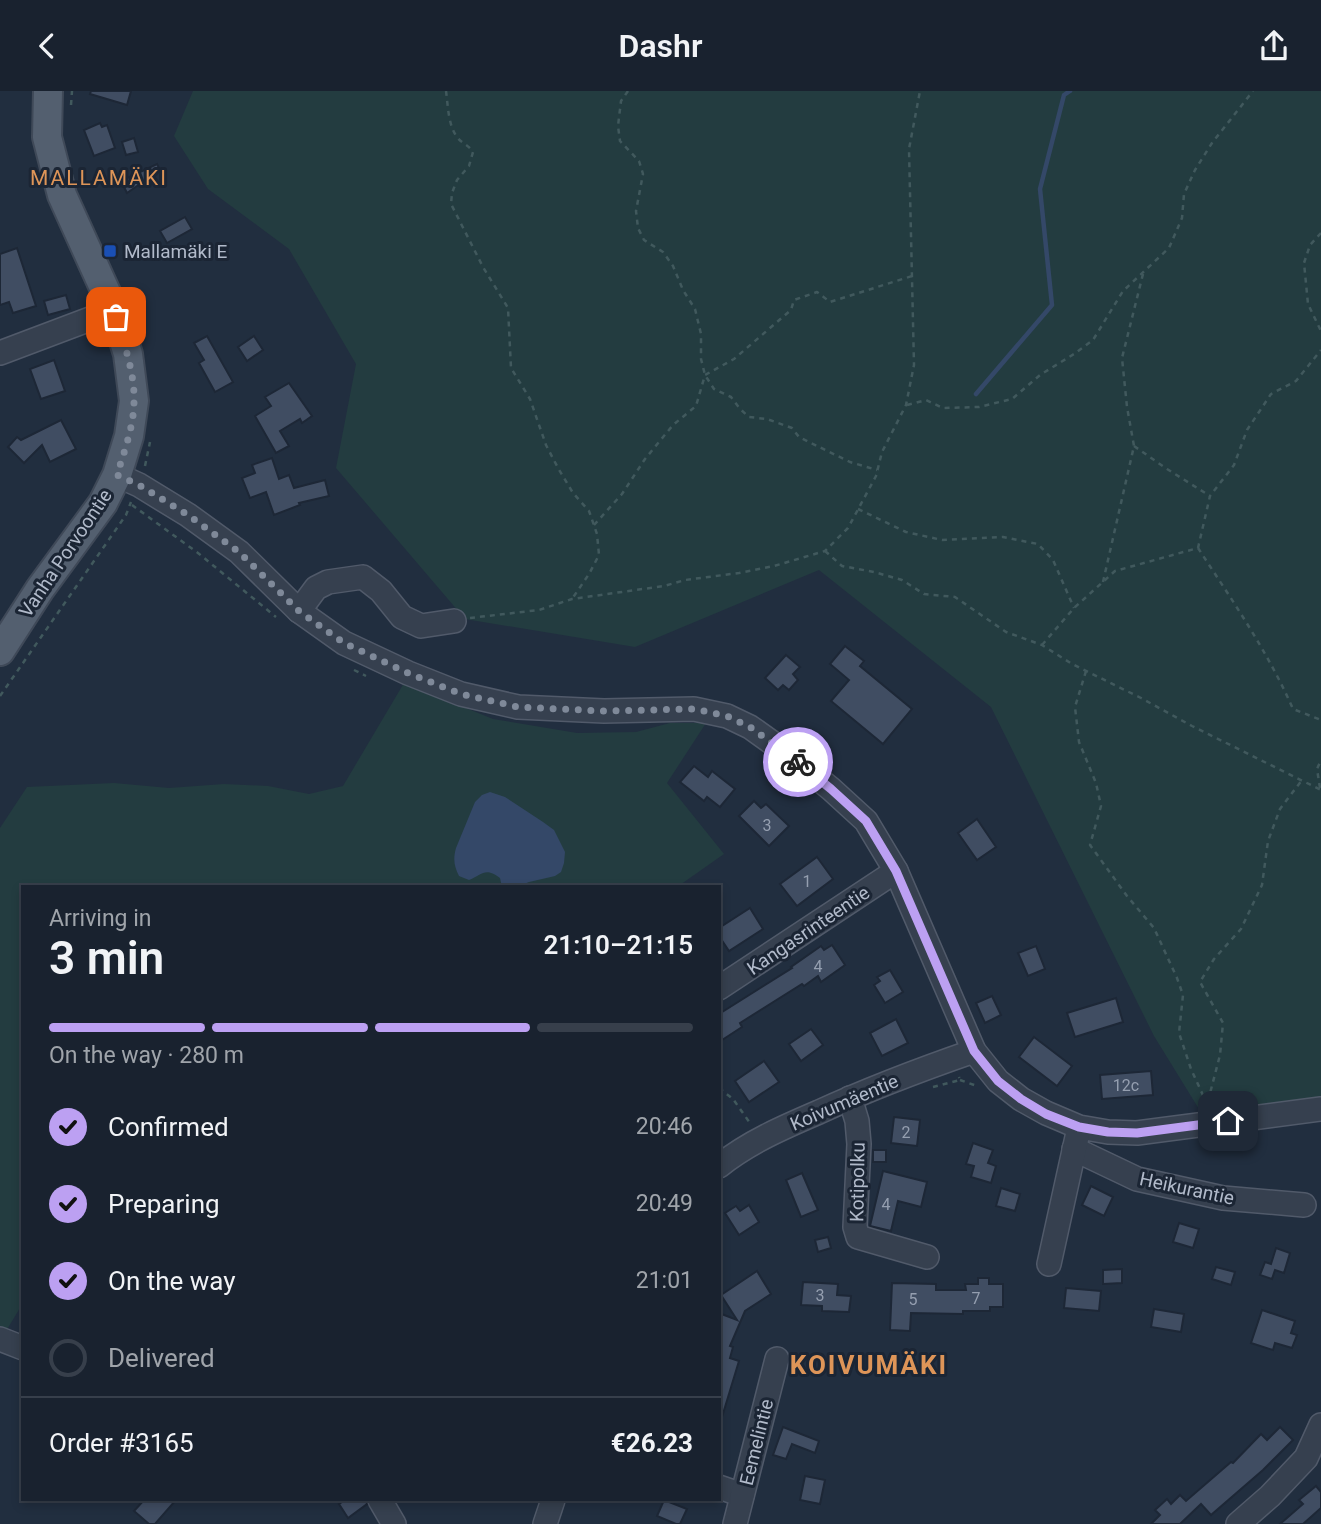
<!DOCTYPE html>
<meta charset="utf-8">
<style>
body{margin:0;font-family:Roboto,sans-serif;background:#262f3b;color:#f1f3f6;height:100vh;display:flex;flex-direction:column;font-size:26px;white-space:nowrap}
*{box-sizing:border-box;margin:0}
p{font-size:23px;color:#9fa4aa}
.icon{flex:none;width:38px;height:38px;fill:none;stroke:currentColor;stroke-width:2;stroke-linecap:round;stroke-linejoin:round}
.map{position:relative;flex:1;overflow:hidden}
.side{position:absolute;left:21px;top:794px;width:700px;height:616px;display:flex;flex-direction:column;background:#19222f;border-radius:0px;box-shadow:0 4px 10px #0003,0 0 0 2px #373f4b}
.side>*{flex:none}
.pin{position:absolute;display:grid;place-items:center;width:60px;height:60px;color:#fff;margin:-30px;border-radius:14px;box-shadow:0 4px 10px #0006}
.courier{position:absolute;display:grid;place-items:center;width:70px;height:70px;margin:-35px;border:5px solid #bca0f2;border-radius:50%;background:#fff;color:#222;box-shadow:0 2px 9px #0007}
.overview em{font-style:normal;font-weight:600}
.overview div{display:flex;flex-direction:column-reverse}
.overview{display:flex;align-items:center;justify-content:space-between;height:119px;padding:0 28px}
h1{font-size:46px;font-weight:600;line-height:52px}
.bar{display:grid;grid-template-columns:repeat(4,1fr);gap:10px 7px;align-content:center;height:84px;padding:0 28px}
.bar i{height:9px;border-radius:5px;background:#373f4b}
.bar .selected{background:#bca0f2}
.bar p{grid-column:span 4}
.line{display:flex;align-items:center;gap:18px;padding:0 28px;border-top:2px solid #373f4b}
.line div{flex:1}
ol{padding:0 28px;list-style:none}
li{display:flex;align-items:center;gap:21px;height:77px}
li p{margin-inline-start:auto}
li .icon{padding:7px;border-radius:50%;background:#bca0f2;color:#111;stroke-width:4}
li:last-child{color:#9fa4aa}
li i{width:38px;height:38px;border:4px solid #373f4b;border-radius:50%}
header{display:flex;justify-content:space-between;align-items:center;height:91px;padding:0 28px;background:#19222f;font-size:32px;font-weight:600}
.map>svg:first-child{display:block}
</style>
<header><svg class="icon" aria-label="back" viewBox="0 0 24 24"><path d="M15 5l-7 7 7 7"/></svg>Dashr<svg class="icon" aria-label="share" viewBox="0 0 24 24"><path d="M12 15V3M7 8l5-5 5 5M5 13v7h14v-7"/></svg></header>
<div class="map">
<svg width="1321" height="1433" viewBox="0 0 1321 1433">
<rect width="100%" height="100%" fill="#212e3f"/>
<g fill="#233c40">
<polygon points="193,0 1321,0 1321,1011 1202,1023 1154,945 991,616 819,479 635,556 465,528 336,377 356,273 289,158 208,98 174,45"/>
<polygon points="404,592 493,628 577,642 636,641 670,632 706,632 667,692 724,763 677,796 23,796 23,1212 0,1250 0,737 27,696 114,692 169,697 224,693 268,695 309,703 343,695"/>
</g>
<path fill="#344868" d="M490,701L505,706L543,731L554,739L565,761L564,772L561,781L555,785L529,791L516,796H502L500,787C485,776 483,783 469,789L459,785C454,775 453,768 456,757L475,711L482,704Z"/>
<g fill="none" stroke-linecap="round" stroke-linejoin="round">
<polyline stroke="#344868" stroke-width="4.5" points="976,303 1052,214 1040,98 1064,4 1070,0"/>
</g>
<g fill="#404d62" stroke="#1d2736" stroke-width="2">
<polygon points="91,0 131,0 127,14 90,3"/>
<polygon points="100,32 102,36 107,34 115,57 94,65 84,39"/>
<polygon points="134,47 138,61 126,64 122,51"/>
<polygon points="157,73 160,79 127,102 121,90"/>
<polygon points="185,126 192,138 167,152 160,140"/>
<polygon points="17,157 36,215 13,222 9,211 0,214 0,163"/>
<polygon points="66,204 70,218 48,224 44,210"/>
<polygon points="207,245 233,291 215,301 199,272 204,269 194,252"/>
<polygon points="254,245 263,259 247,270 238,256"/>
<polygon points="54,269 65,300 41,308 30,278"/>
<polygon points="289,292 312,325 302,332 300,328 280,340 289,355 276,362 255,325 271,315 265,306"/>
<polygon points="61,329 76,358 50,371 42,354 24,372 8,356 17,346 21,349"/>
<polygon points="272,367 279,388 289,384 294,397 325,389 329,405 299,412 300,414 274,424 266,401 250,407 242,387 255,382 252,374"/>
<polygon points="845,555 864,570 860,575 912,618 883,653 831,610 849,589 830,573"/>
<polygon points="786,564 800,576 793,583 798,589 789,599 783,594 778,599 765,587"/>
<polygon points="694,675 708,686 712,680 735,698 720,716 707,706 704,710 680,691"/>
<polygon points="754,710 761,717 766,713 789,735 769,755 739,725"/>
<polygon points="977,728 996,756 977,769 958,742"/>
<polygon points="817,766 833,788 797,815 780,793"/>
<polygon points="750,817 763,838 729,860 719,845 719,837"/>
<polygon points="832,854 845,874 821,891 818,885 804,895 802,893 740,932 742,936 719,951 719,923 792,877 791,876 821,855 824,859"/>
<polygon points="1036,855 1045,878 1028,885 1018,862"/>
<polygon points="890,879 903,901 885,912 874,894 880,890 877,886"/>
<polygon points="992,905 1001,924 985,932 976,912"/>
<polygon points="1116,907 1123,931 1075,946 1067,922"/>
<polygon points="896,928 908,952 882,965 870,942"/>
<polygon points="811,938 823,954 801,970 789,953"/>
<polygon points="1034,946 1072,975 1057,995 1019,966"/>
<polygon points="764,970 779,991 749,1011 735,990"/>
<polygon points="1151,980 1153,1004 1102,1008 1100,984"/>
<polygon points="894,1026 920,1029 917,1055 891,1052"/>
<polygon points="973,1052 993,1059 988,1072 996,1075 991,1092 971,1086 974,1075 966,1073"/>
<rect x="873" y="1059" width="13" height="12"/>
<polygon points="883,1080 927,1091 921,1116 898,1110 891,1140 870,1135"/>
<polygon points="802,1082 818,1119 801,1126 786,1089"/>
<polygon points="1091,1095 1113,1106 1104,1125 1082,1114"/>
<polygon points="1001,1097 1020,1103 1015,1120 996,1115"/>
<polygon points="749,1114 759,1131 739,1144 725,1122 736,1115 740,1120"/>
<polygon points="1179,1132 1199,1138 1193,1157 1173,1151"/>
<polygon points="828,1146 831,1157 818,1161 815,1149"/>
<polygon points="1276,1157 1290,1162 1284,1182 1275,1179 1272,1188 1260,1184 1265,1171 1271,1173"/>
<polygon points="1216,1176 1235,1181 1231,1194 1212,1188"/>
<polygon points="1122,1178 1122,1192 1103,1193 1103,1179"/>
<polygon points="757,1180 771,1203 745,1220 730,1255 733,1256 730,1267 739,1270 722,1326 719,1326 719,1222 737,1229 721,1204"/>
<polygon points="978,1187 989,1187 989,1193 1003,1193 1003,1216 990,1216 990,1220 963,1220 963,1223 911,1222 910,1240 890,1239 892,1192 936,1193 936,1199 966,1199 965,1193 978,1193"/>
<polygon points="803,1191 838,1193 837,1204 851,1205 849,1221 822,1220 822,1215 801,1214"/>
<polygon points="1066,1197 1101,1200 1099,1220 1064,1217"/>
<polygon points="1154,1218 1184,1223 1181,1241 1151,1236"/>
<polygon points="1262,1219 1295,1230 1291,1242 1297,1244 1292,1257 1275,1252 1273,1259 1251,1252"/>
<polygon points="783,1336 819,1350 815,1362 792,1353 786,1368 773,1364"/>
<polygon points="1280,1336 1293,1349 1263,1379 1211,1424 1201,1413 1180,1433 1151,1433 1160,1424 1155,1419 1167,1408 1171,1413 1180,1404 1186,1410 1231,1371 1233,1372 1261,1343 1267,1349"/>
<polygon points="805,1385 825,1389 820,1413 800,1409"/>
<polygon points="1316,1395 1321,1401 1321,1417 1303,1433 1280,1433 1303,1413 1299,1409"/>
<polygon points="144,1409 176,1409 155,1433 149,1433 134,1420"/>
<polygon points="345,1409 366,1409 367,1413 348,1427 339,1413"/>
<polygon points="664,1409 687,1418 680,1433 676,1433 657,1425"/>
</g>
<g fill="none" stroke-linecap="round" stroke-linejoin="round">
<g stroke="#515a6a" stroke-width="26">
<g id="minor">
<polyline points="0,262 114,219"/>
<polyline points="117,384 139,394 188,424 239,461 299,520 344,552 408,582 461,603 518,616 604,620 694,618 727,625 750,636 788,663 831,698 866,730 896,780 974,960 998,990 1021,1008 1046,1022 1079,1036 1108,1041 1137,1042 1321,1018"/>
<polyline points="299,520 316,497 328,491 363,486 381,500 402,526 421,535 454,530"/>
<polyline points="719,897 896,780"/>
<polyline points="850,1007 857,1030 859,1053 855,1136 858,1146 927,1166"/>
<polyline points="1074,1058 1137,1088 1223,1107 1304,1114"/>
<path d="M719,1075C749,1051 784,1036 819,1021C869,998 922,978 974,960"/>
<polyline points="1049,1173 1077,1046"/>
<polyline points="0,1248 23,1257"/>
<polyline points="719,1396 742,1404"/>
<polyline points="380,1409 394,1433"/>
<polyline points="545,1433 553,1409"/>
<polyline points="735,1433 777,1268"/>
<polyline points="1238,1433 1270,1405 1306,1367 1321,1334"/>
</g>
</g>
<g stroke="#3f4958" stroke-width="32">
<polyline id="major" points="0,560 40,498 103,412 117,384 129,345 134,310 128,263 114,219 62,104 47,46 48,0"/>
</g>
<g stroke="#41595d" stroke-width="2.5" stroke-dasharray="5 5" stroke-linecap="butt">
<path d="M446,0C448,14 448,34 457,46C462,53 468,53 473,61L469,75L457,89L452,102L451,113L483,176L508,217L511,277L530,308L546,354L558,377L573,402L589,420L597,443L599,464L589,483L572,508"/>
<polyline points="628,0 621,10 618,35 620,50 639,70 643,83 636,120 638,137 644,149 663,161 673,175 683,199 695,218 701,243 701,268 705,284 714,298 731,306 740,318 749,326 767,328 792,337 799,346 811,352 850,371 877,379"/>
<polyline points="71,14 72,0"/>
<polyline points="1321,142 1310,154 1304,172 1308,213 1321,240"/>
<polyline points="907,314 926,309 943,317 979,316 1012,308 1040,284 1074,263 1093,249 1123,200 1169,157 1182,127 1184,103 1195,79 1212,52 1253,0"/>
<polyline points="1134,355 1167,378 1210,405"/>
<polyline points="145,375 150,351"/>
<polyline points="132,414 198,462 276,526"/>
<polyline points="858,418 906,441 942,449 1003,446 1038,453 1053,469 1074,517"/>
<polyline points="594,434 622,403 645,368 673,334 696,315 705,284 734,268 791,219 794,209 817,201 830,211 912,185"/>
<path d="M1198,457C1232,509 1268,561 1293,618L1321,629"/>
<polyline points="825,460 842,475 874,481 902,489 924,503 955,506 1006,541 1042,554 1072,573 1141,607 1192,635 1321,699"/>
<polyline points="1103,491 1134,355 1127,316 1122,267 1143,183"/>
<polyline points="470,527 539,519 572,508 664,495 685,489 739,482 774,475 825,460 848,437 876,385 882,361 906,314 914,274 909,58 920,0"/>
<polyline points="1042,554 1074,517 1115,480 1198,457 1210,405 1234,374 1247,339 1271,303 1296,290 1321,259"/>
<polyline points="354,579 366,585"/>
<polyline points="1086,580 1075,616 1079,651 1096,692 1101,715 1090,754 1127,805 1154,837 1177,887 1183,904 1179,942 1191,978 1207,1013"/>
<polyline points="0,605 126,424 131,411"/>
<polyline points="1320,697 1317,678 1321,669"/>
<polyline points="960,989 977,995"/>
<polyline points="933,996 960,989 959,986"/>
<polyline points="719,997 733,1008 750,1032"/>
<polyline points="1208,1010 1220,964 1223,932 1200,891 1214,868 1241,838 1262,794 1268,750 1280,718 1302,689"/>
</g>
<use href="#minor" stroke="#36404f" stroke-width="23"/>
<use href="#major" stroke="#535f6f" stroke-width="28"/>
</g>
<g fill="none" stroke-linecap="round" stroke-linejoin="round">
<path stroke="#7f8999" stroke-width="7" stroke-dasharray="0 12.6" d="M116,226C124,251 135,284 134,310C134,335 124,361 117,384L139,394L188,424L239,461L299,520L344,552L408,582L461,603L518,616L604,620L694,618L727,625L750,636L798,671"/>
<polyline stroke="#bca0f2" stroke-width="9" points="798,671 831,698 866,730 896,780 974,960 998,990 1021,1008 1046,1023 1079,1036 1108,1041 1137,1042 1228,1030"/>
</g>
<rect fill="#1a4fb4" stroke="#1b2534" stroke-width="2.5" x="103" y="153" width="14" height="14" rx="3.5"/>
<g text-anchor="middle" stroke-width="6" stroke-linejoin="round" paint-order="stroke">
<g font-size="16" fill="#959fb0">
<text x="767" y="740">3</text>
<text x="807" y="796">1</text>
<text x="818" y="881">4</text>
<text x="1126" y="1000">12c</text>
<text x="906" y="1047">2</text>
<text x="886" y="1119">4</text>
<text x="820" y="1210">3</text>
<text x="976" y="1213">7</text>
<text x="913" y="1214">5</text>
</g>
<g font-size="19" fill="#b1baca" stroke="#1b2534" text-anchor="start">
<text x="124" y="167">Mallamäki E</text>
</g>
<g font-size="19" fill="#b1baca" stroke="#1b2534">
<text transform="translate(65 462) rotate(-56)" y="7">Vanha Porvoontie</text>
<text transform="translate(808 839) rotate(-34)" y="7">Kangasrinteentie</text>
<text transform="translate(844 1011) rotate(-23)" y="7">Koivumäentie</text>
<text transform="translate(857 1091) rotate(-89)" y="7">Kotipolku</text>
<text transform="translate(1187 1097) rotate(12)" y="7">Heikurantie</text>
<text transform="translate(756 1351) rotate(-76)" y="7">Eemelintie</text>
</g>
<g font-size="21" letter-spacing="2" fill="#de9558" stroke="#1b2534">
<text x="99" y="94">MALLAMÄKI</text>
</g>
<g font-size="26" font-weight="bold" letter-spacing="2" fill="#de9558" stroke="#1b2534">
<text x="869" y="1283">KOIVUMÄKI</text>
</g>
</g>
</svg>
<div class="pin" style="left:116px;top:226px;background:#ea580c"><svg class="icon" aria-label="bag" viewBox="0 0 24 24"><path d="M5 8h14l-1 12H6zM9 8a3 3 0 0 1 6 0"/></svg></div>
<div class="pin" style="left:1228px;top:1030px;background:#1f2937"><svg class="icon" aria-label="home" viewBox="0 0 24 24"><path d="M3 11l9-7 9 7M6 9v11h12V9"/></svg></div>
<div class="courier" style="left:798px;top:671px"><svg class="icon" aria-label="bike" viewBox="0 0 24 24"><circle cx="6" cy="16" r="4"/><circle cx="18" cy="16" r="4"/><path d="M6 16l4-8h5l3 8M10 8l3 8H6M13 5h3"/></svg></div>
<section class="side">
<div class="overview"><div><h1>3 min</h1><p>Arriving in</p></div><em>21:10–21:15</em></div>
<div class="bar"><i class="selected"></i><i class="selected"></i><i class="selected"></i><i></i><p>On the way · 280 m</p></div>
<ol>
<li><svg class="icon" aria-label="check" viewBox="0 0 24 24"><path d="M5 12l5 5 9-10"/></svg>Confirmed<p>20:46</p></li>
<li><svg class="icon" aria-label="check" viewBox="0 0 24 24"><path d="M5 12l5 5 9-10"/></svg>Preparing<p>20:49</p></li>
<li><svg class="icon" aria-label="check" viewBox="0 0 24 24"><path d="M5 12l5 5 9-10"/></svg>On the way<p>21:01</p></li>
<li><i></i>Delivered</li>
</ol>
<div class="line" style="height:91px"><div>Order #3165</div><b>€26.23</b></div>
</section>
</div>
